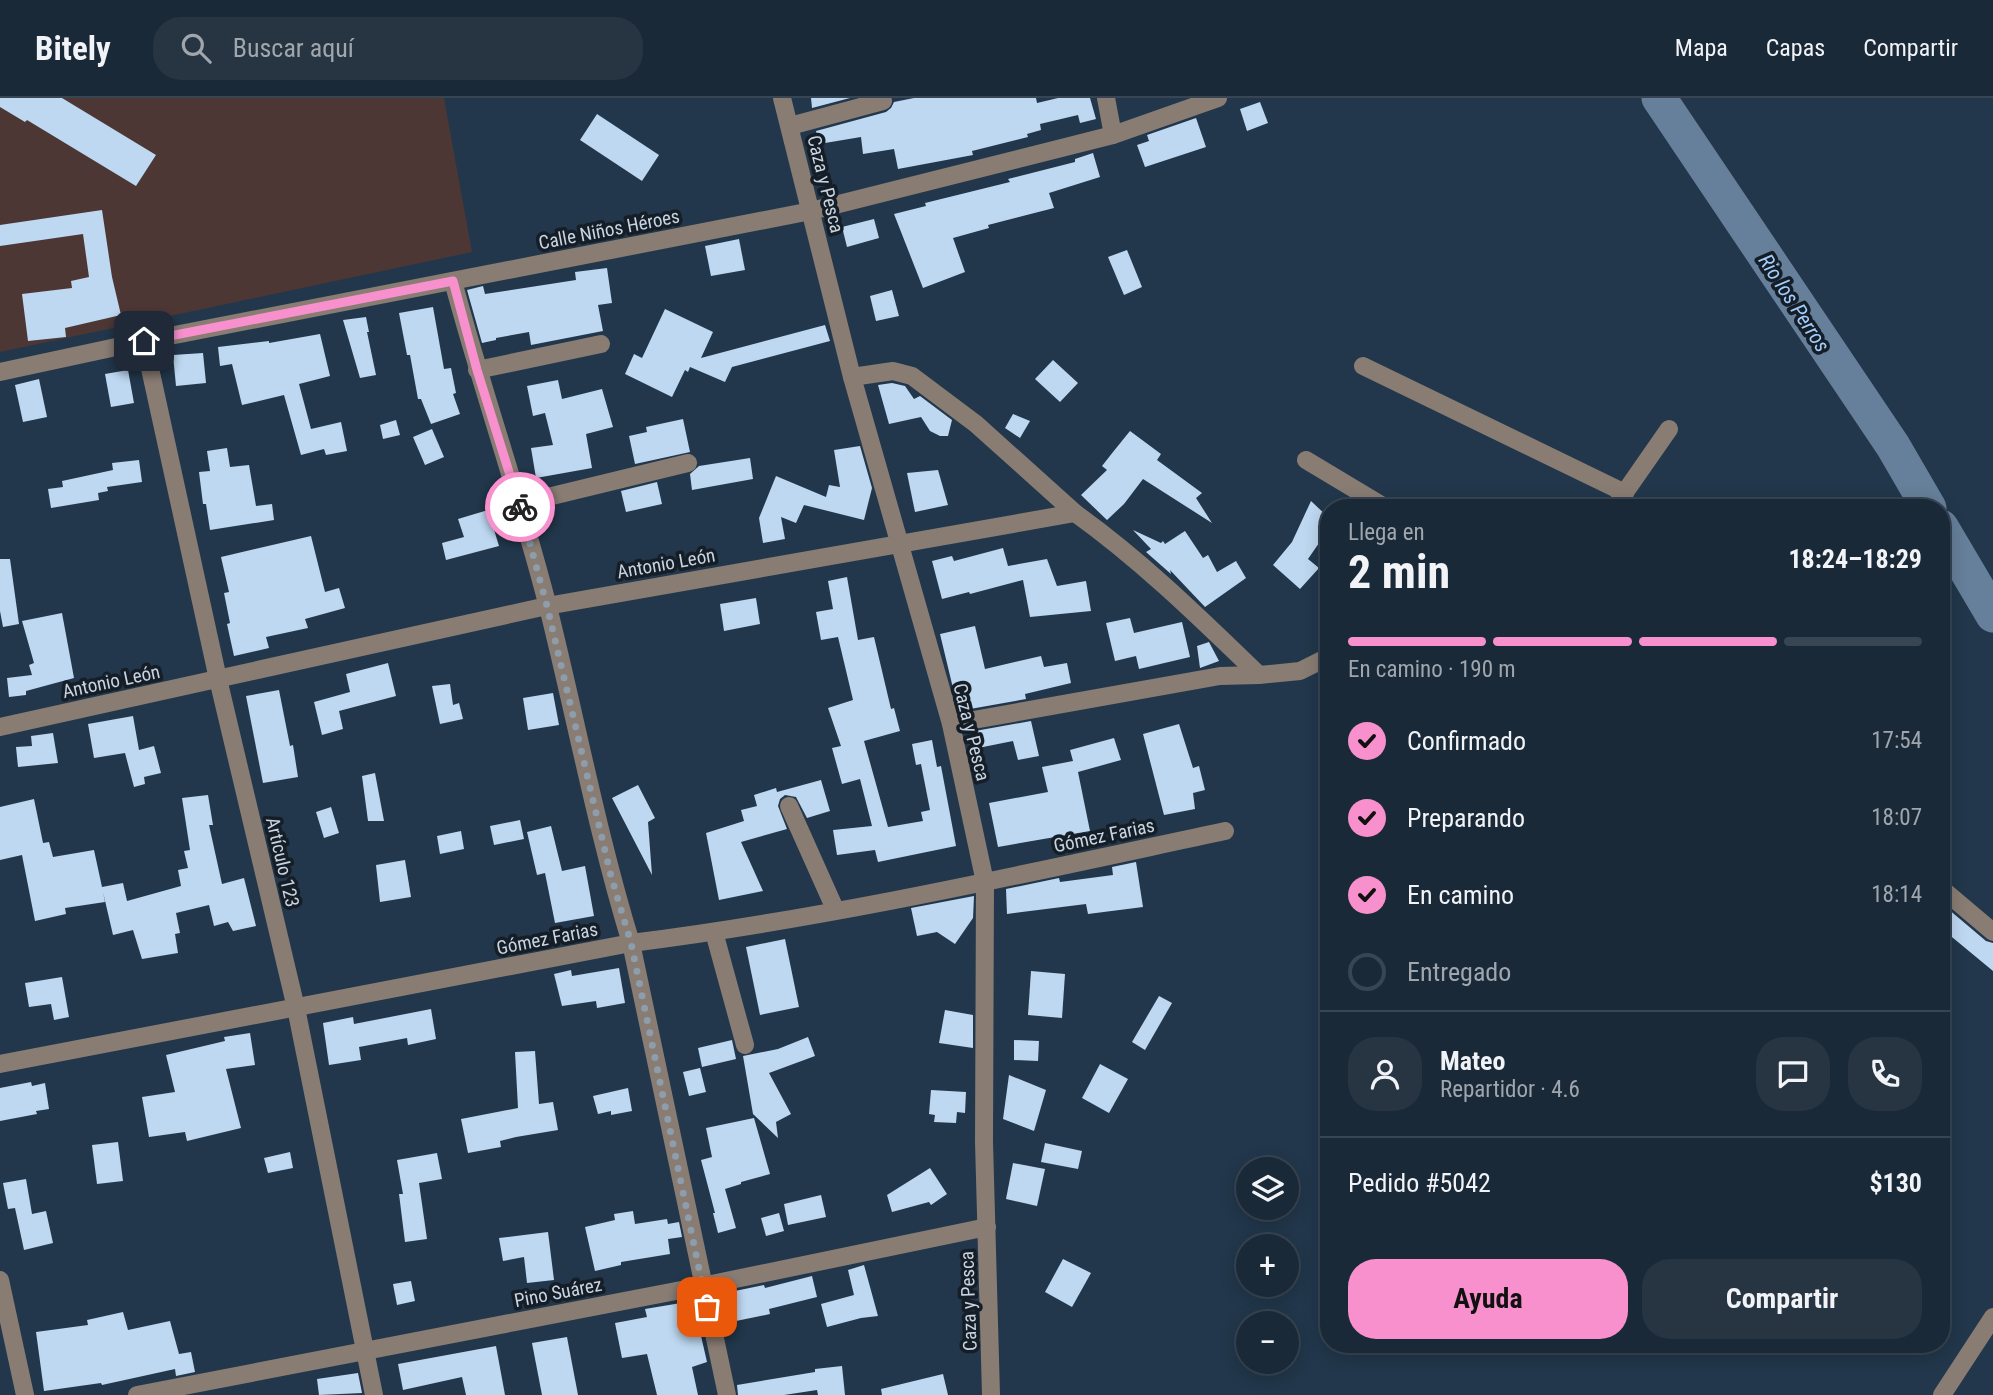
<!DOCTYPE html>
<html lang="es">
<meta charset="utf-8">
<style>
body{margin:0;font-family:"Roboto Condensed",sans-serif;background:#273543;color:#f1f3f6;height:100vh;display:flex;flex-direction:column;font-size:26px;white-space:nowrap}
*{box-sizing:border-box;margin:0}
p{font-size:23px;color:#9fa6ae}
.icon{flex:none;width:38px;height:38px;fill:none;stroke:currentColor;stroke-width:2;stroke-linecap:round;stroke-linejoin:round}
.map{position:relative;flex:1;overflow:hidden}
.panel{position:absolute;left:1320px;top:401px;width:630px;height:854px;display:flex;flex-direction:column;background:#1a2938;border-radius:28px;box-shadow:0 4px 18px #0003,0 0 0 2px #384553}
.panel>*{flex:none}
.controls{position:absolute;left:1236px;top:1059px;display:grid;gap:14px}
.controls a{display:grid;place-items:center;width:63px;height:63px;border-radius:50%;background:#1a2938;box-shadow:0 4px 18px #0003,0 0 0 2px #384553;font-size:35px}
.pin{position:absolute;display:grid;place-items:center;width:60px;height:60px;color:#fff;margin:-30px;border-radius:14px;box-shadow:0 4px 10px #0006}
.courier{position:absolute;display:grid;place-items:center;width:70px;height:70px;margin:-35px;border:5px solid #f890cd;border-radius:50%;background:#fff;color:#222;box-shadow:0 2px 9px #0007}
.overview em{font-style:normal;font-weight:700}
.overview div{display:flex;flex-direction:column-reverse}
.overview{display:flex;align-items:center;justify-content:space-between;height:119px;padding:0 28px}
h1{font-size:46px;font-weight:700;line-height:52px}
.bar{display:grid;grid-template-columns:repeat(4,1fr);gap:10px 7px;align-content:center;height:84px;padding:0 28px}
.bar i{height:9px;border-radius:5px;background:#384553}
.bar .active{background:#f890cd}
.bar p{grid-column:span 4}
.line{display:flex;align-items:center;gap:18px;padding:0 28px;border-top:2px solid #384553}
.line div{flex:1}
.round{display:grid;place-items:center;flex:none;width:74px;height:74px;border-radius:28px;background:#273543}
ol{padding:0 28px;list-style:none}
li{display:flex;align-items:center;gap:21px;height:77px}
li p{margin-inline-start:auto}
li .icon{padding:7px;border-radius:50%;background:#f890cd;color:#111;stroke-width:4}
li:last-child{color:#9fa6ae}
li i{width:38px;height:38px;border:4px solid #384553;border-radius:50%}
.cta{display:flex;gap:14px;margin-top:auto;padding:14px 28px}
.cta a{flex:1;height:80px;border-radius:28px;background:#f890cd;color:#111;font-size:28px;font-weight:700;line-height:80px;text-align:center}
.cta a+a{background:#273543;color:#f1f3f6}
header{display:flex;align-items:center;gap:42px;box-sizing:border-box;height:98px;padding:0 35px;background:#1a2938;border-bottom:2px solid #384553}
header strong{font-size:33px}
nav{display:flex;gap:38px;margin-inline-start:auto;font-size:24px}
.search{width:490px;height:63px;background:#273543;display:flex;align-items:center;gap:18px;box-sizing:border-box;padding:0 24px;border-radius:28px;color:#9fa6ae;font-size:26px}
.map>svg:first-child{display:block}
</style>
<header>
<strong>Bitely</strong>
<div class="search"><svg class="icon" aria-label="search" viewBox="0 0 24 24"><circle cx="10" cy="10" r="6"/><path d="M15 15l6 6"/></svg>Buscar aquí</div>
<nav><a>Mapa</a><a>Capas</a><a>Compartir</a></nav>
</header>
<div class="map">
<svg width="1993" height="1297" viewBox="0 0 1993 1297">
<rect width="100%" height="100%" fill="#22374b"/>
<polygon fill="#4c3735" points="0,0 444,0 472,154 0,254"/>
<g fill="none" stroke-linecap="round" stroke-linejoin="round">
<g stroke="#667f9a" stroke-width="35">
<polyline points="1659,0 1893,348 1929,410"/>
<polyline points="1941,429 1993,517"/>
</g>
</g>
<g fill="#bed8f1">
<polygon points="0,0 62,0 156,57 136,88 27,22 25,24 0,9"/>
<polygon points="811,0 850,0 812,10"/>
<polygon points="914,0 1036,0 1037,5 1058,0 1090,0 1096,21 1080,25 1078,17 1040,26 1041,32 1027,36 1028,39 972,53 973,57 898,71 894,51 863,56 861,39 819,46 816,33 886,14 891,10 894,4"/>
<polygon points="1260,4 1268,25 1247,33 1240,11"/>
<polygon points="597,16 659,57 642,83 580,42"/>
<polygon points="1196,20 1206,49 1145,69 1137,47 1149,43 1147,37"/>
<polygon points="1093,55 1100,79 1049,95 1054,110 988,127 989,130 953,140 965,174 923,190 894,116 926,108 925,105 1010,84 1008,81 1075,64 1075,61"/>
<polygon points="102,112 112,179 121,217 65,230 66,239 28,243 22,196 72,190 71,183 89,179 83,136 0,148 0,127"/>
<polygon points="874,121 879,140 847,149 842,129"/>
<polygon points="739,141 745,172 711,178 705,148"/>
<polygon points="1127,152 1142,189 1124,197 1108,159"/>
<polygon points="607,170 612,205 598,207 603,233 531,247 529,234 496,240 496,242 482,245 467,192 483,188 485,196 576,182 575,174"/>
<polygon points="892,192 899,218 876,223 870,198"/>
<polygon points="433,209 444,271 451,270 456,295 453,296 460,316 431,326 421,301 418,301 410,257 407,257 399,215"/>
<polygon points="665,211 713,234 701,260 825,227 830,243 732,269 725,284 690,269 688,274 685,272 672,299 625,276 634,256 642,260"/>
<polygon points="366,219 369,234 367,234 376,277 360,280 343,222"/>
<polygon points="320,236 330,278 299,286 311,331 341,324 347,353 326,357 324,351 301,357 284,297 242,307 232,266 220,268 218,249 269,243 269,245"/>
<polygon points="203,255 206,285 176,288 173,257"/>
<polygon points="1053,262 1078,285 1060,304 1035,281"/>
<polygon points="128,272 134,305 111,309 105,276"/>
<polygon points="39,281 47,319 23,324 15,287"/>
<polygon points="558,282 562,301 602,291 613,329 586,336 592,370 536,380 531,350 553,347 545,315 533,318 527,288"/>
<polygon points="892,285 905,288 914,301 920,298 952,322 948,338 940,338 930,333 921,319 889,326 878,287"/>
<polygon points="1013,316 1030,323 1020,340 1005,330"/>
<polygon points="683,321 690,354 635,366 629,338 647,334 646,329"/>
<polygon points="396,322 400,337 383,341 380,327"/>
<polygon points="432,331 444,359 425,367 413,339"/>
<polygon points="1130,333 1161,356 1157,362 1202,395 1196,400 1212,425 1143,381 1124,406 1107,422 1081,397 1107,372 1102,368 1113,354 1115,355 1113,354"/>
<polygon points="860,348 872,390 864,422 804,407 796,425 781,419 785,441 763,445 759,420 776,378 826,399 829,387 840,389 834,352"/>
<polygon points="227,350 230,369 249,367 256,408 272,406 274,422 210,432 206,406 203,406 199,374 210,373 207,353"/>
<polygon points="750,360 753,381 692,392 690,376 699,368"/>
<polygon points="139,362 142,384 107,389 108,393 98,395 99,402 51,410 48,391 63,389 62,383 113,372 112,365"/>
<polygon points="938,372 948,407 915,414 907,375"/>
<polygon points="657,384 662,406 626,414 621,393"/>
<polygon points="1311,403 1328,419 1328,432 1308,461 1319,470 1300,491 1273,467 1292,444"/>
<polygon points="488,412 499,448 446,462 442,445 464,439 458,421"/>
<polygon points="1133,432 1161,445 1163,443 1165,446 1185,433 1203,460 1208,457 1217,474 1236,463 1246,480 1205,509 1170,472 1171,476 1146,454 1151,451"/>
<polygon points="311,438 325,494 339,490 345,510 305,521 308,530 266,539 269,550 234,558 227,526 230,525 224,495 229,494 221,459"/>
<polygon points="1003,450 1008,468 1047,461 1057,488 1086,483 1091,513 1030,519 1023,482 970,496 969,494 942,501 932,463 952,458 954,463"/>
<polygon points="0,461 10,461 19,526 3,529 0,513"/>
<polygon points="847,479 858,542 874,539 891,611 894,610 900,633 864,643 888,729 923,723 921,714 930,712 921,666 916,667 912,646 932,642 937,669 941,668 956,748 878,764 875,752 837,757 833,732 872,728 860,681 842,686 832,650 841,648 828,610 853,602 838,539 821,542 816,514 833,511 828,483"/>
<polygon points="756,500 760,526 724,533 720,506"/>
<polygon points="62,515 74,580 26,593 26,597 9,599 7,580 32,577 29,567 34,565 22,523"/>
<polygon points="1130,520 1134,535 1182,524 1190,559 1139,571 1136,558 1115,563 1106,525"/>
<polygon points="975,528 985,571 1041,558 1044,569 1067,565 1071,585 1025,596 1026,601 970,611 970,608 958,611 940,536"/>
<polygon points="1209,544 1219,563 1200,570 1197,548"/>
<polygon points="388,565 396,598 339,613 343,631 322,637 314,604 350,594 346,576"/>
<polygon points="450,586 453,607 459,605 463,621 440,626 432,588"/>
<polygon points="279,592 290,648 293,647 298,679 263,685 246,598"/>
<polygon points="553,595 559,627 528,632 523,600"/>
<polygon points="133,618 139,652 154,648 161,675 144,679 145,686 134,689 125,655 94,660 88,626"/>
<polygon points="1031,623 1039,658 1018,662 1013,643 978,650 975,633"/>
<polygon points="1179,626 1193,670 1199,668 1205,692 1193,695 1195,711 1164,717 1143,636"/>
<polygon points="53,635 58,665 18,669 16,649 32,648 31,638"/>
<polygon points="1114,640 1121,662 1078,674 1090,733 998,749 989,705 1048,694 1042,669 1073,663 1070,652"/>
<polygon points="375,675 384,723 368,723 362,678"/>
<polygon points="821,682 830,713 807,720 796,699 785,697 780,701 778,708 787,731 741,744 763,793 719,802 706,735 744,723 741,712 757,708 754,697 776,690 777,694"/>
<polygon points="638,687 655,720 648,724 652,777 612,700"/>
<polygon points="208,697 213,727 209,727 222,786 244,780 256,828 233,833 228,824 214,828 209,807 176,815 180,835 175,836 178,855 142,861 133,832 113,837 103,794 105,804 65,810 66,816 35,823 22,757 0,762 0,709 34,701 43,745 49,744 53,759 94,752 102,789 123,785 127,803 181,788 178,772 188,770 184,753 190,752 182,700"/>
<polygon points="331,709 339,735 324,740 316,714"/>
<polygon points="520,722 524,741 494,747 490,728"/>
<polygon points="551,728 562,773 585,768 594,818 555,825 545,775 537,777 527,734"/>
<polygon points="461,733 464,751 440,756 437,738"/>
<polygon points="405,762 411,799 380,804 376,767"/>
<polygon points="1136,764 1143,809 1088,816 1086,806 1007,816 1006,791 1059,780 1060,784 1113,777 1112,769"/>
<polygon points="974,798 973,820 955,846 937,834 917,838 911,810"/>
<polygon points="1941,805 1986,843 1993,845 1993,873 1941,830"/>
<polygon points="785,841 799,909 760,917 746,849"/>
<polygon points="619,870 625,905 597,910 596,903 562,908 554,876 571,872 572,878"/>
<polygon points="1031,873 1065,876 1062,920 1028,917"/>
<polygon points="62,879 69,919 54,922 51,906 29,909 25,885"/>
<polygon points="1159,898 1172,905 1145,952 1132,944"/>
<polygon points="431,911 436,941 408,947 407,940 359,949 361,962 329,967 323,925 353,919 354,926"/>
<polygon points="945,912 973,917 973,950 939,945"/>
<polygon points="250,935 255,967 226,971 241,1030 187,1043 185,1034 149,1039 142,999 175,994 166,957 225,943 224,939"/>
<polygon points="808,939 815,958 769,975 791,1016 776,1024 778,1040 753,1016 743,958 778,951"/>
<polygon points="732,942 736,961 702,969 698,950"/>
<polygon points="1014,942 1039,943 1038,963 1014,962"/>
<polygon points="535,953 539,1006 553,1004 558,1032 516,1039 500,1043 501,1049 468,1055 461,1021 518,1010 515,954"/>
<polygon points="1100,966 1128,981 1109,1015 1082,1000"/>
<polygon points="700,970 706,994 689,998 683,974"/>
<polygon points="1009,977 1046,992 1034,1033 1003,1021"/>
<polygon points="31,984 32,988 45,985 49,1011 36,1013 37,1016 0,1023 0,990"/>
<polygon points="628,990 632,1013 611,1017 611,1013 598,1016 593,998"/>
<polygon points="931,992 966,994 965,1015 957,1014 956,1025 934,1024 935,1017 929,1016"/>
<polygon points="754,1020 770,1076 741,1084 741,1086 725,1091 736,1130 718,1135 713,1115 715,1115 701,1062 712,1059 706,1030"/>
<polygon points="118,1044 123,1083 97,1086 92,1047"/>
<polygon points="1045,1045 1082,1053 1078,1071 1041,1064"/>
<polygon points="290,1054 293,1070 268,1075 264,1060"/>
<polygon points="437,1055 442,1081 419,1085 427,1141 405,1144 399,1096 403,1096 397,1062"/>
<polygon points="1013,1065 1045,1071 1037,1108 1006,1101"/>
<polygon points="930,1070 947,1096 931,1107 929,1104 892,1114 887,1097"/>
<polygon points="26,1081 32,1116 46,1113 53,1145 24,1152 15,1110 8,1111 3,1085"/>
<polygon points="821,1097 826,1119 788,1127 784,1106"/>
<polygon points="633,1113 635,1126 667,1121 668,1126 679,1124 682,1139 668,1141 670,1156 621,1164 621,1167 595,1173 585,1129 615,1122 614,1116"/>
<polygon points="779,1115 784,1133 766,1138 761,1120"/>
<polygon points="548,1134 554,1182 527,1185 524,1159 503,1163 499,1140"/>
<polygon points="1063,1161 1091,1175 1072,1209 1045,1194"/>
<polygon points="864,1167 878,1218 861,1220 827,1229 821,1206 854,1197 848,1172"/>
<polygon points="812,1178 817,1199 769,1211 770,1216 736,1223 730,1194 764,1187 765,1190"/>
<polygon points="411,1183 415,1203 397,1207 393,1186"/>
<polygon points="693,1203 707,1264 692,1269 698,1297 657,1297 647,1256 622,1260 615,1225 647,1219 645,1211"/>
<polygon points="123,1214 128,1232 170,1223 179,1256 191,1254 195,1274 176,1278 175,1271 102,1287 101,1285 44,1293 36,1234 88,1227 87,1222"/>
<polygon points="567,1239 578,1297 542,1297 532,1245"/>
<polygon points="496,1248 505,1297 466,1297 462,1279 403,1292 398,1266"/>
<polygon points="842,1268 845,1297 818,1297 817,1292 784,1297 738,1297 737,1287 815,1274 815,1271"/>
<polygon points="358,1275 362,1295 319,1297 317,1281"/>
<polygon points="943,1276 948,1297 882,1297 881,1291"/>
</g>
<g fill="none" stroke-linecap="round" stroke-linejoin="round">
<g stroke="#887c73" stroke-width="18">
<polyline points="782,0 852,279 951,626 985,784 984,1044 991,1297"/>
<polyline points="1106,0 1113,37"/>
<polyline points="790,28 883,3"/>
<path d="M453,183C482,292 520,399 548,509C576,621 597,734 631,845L727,1297"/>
<polyline points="144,243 218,581 296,910 374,1297"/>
<polyline points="1363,268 1625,395"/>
<polyline points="477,272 601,246"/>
<polyline points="0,274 144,243 811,113 1113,37 1218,0"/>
<polyline points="1306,362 1386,410"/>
<polyline points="519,406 688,365"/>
<polyline points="1614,410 1669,331"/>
<path d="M1075,415C1142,463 1200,520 1259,577"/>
<polyline points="951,626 1220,578 1259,577 1300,573 1328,559"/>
<polyline points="0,629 547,508 1075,415 976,326 912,278 893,273 852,279"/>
<polyline points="789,708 835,811"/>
<polyline points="1941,790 1993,834"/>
<polyline points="714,834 745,947"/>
<path d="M0,966L631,845C831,820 1028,775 1225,733"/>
<polyline points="0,1182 25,1297"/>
<polyline points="137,1297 702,1188 987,1129"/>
<polyline points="1942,1297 1993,1219"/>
</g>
</g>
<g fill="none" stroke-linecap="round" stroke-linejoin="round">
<polyline stroke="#8e9dac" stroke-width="7" stroke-dasharray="0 12.6" points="520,409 547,508 611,778 631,845 707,1209"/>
<polyline stroke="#f890cd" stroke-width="9" points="144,243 453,183 477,272 520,409"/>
</g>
<g text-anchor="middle" stroke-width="7" stroke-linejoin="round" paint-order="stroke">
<g font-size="19" fill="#c8d4e1" stroke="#151e27">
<text transform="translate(826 86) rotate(76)" y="7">Caza y Pesca</text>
<text transform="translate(609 131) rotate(-11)" y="7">Calle Niños Héroes</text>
<text transform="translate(666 465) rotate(-10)" y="7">Antonio León</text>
<text transform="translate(111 583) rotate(-12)" y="7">Antonio León</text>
<text transform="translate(972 634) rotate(76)" y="7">Caza y Pesca</text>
<text transform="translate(1104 737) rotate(-12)" y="7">Gómez Farias</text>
<text transform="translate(283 764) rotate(77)" y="7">Artículo 123</text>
<text transform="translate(547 840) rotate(-11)" y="7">Gómez Farias</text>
<text transform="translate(558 1194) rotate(-11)" y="7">Pino Suárez</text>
<text transform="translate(968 1203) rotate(-92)" y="7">Caza y Pesca</text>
</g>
<g font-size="21" font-style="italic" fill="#a1ccfc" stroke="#151e27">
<text transform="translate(1794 205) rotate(57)" y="7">Rio los Perros</text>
</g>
</g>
</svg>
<div class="controls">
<a><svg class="icon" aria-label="layers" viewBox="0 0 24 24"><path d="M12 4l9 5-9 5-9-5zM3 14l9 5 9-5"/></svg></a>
<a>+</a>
<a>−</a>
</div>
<div class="pin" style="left:707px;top:1209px;background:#ea580c"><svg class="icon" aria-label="bag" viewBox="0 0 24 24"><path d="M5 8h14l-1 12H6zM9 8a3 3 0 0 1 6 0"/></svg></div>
<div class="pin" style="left:144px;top:243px;background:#1f2937"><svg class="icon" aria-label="home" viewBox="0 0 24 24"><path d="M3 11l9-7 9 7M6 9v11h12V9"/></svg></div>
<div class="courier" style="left:520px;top:409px"><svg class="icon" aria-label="bike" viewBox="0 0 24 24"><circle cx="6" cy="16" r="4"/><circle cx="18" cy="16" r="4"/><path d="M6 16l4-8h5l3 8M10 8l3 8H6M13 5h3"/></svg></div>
<section class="panel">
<div class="overview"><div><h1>2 min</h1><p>Llega en</p></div><em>18:24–18:29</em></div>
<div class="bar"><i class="active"></i><i class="active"></i><i class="active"></i><i></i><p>En camino · 190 m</p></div>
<ol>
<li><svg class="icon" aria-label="check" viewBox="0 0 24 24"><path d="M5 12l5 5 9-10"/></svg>Confirmado<p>17:54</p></li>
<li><svg class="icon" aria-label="check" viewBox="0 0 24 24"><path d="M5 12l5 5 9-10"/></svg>Preparando<p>18:07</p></li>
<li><svg class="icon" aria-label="check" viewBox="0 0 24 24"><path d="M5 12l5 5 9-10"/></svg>En camino<p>18:14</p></li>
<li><i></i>Entregado</li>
</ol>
<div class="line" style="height:126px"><a class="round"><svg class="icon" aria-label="person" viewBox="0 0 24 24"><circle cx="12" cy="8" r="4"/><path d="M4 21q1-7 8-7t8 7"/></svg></a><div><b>Mateo</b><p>Repartidor · 4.6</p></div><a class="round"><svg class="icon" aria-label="chat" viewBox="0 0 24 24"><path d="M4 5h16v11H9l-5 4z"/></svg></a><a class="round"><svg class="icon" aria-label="phone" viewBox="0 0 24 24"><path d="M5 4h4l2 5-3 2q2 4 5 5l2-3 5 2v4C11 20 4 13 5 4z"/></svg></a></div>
<div class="line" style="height:91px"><div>Pedido #5042</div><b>$130</b></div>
<div class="cta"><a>Ayuda</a><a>Compartir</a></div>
</section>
</div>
